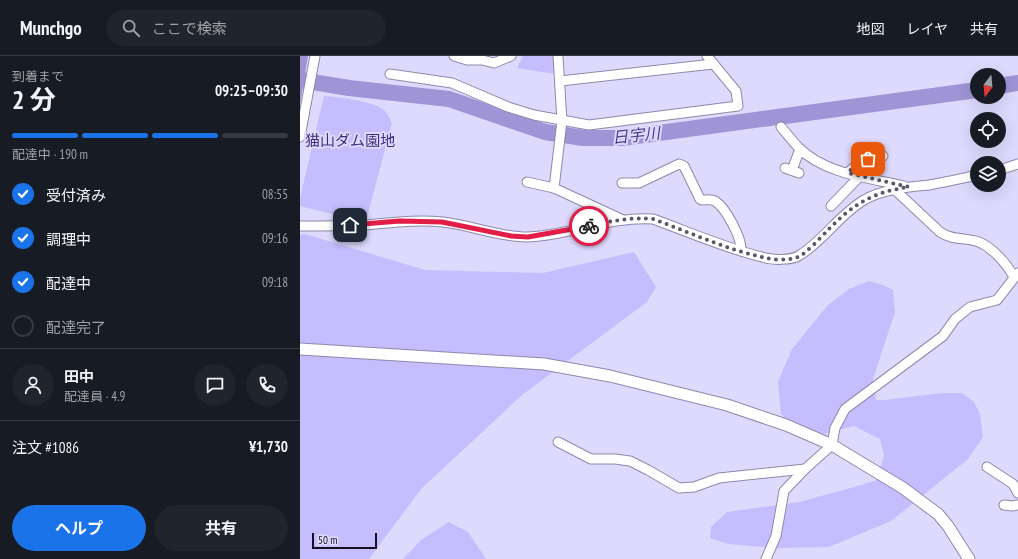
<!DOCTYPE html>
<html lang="ja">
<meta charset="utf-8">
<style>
body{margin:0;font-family:"PT Sans Narrow","Noto Sans JP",sans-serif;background:#20242c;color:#f1f3f6;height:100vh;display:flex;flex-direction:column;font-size:15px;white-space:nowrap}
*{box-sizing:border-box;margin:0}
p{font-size:13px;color:#9ea1a6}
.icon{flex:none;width:22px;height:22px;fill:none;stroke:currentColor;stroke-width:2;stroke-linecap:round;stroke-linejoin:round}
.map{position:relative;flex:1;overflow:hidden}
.details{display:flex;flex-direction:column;background:#171b24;width:300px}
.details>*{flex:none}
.needle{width:26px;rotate:196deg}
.fabs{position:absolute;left:670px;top:12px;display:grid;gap:8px}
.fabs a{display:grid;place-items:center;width:36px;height:36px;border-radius:50%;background:#171b24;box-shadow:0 4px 16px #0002;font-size:20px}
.scale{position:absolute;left:12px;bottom:10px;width:65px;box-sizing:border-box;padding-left:4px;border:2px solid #13111d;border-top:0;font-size:11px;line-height:14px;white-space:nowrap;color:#13111d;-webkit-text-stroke:3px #dedafe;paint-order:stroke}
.pin{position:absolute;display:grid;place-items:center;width:34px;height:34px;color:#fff;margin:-17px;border-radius:8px;box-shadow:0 2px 6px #0006}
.courier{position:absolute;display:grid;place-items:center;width:40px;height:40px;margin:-20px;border:3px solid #e11d48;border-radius:50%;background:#fff;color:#222;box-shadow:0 1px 5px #0007}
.summary em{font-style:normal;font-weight:700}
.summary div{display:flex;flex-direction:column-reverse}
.summary{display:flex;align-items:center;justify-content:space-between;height:68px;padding:0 12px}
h1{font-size:26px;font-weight:700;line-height:30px}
.bar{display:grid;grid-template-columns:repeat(4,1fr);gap:6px 4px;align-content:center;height:48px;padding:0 12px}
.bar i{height:5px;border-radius:3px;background:#363941}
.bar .selected{background:#1a73e8}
.bar p{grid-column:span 4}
.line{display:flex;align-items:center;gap:10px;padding:0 12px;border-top:1px solid #363941}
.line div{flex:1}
.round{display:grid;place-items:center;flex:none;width:42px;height:42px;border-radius:21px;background:#20242c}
ol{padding:0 12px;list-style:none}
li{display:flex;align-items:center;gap:12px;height:44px}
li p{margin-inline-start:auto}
li .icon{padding:4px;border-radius:50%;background:#1a73e8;color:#fff;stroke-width:4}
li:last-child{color:#9ea1a6}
li i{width:22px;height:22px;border:2px solid #363941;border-radius:50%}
.primary-button{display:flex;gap:8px;margin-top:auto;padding:8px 12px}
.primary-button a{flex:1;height:46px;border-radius:24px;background:#1a73e8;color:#fff;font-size:16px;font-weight:700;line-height:46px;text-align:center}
.primary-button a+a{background:#20242c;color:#f1f3f6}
header{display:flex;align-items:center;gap:24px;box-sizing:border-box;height:56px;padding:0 20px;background:#171b24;border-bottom:1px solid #363941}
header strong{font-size:19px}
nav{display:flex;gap:22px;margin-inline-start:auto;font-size:14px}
.search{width:280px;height:36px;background:#20242c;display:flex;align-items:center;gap:10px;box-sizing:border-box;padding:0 14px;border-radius:22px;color:#9ea1a6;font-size:15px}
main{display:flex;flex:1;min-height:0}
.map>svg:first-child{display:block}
</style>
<header>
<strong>Munchgo</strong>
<div class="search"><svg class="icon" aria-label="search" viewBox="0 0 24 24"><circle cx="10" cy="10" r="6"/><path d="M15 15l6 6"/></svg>ここで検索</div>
<nav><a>地図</a><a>レイヤ</a><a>共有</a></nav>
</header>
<main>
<section class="details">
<div class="summary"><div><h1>2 分</h1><p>到着まで</p></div><em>09:25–09:30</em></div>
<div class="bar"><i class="selected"></i><i class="selected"></i><i class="selected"></i><i></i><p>配達中 · 190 m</p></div>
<ol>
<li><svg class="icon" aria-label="check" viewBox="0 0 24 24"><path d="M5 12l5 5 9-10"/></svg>受付済み<p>08:55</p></li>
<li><svg class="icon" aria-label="check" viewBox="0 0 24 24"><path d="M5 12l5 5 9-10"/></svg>調理中<p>09:16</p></li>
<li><svg class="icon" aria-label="check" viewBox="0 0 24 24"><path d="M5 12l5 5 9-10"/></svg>配達中<p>09:18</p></li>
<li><i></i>配達完了</li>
</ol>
<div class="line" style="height:72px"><a class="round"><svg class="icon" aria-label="person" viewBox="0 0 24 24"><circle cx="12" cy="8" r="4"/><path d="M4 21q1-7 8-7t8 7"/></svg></a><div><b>田中</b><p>配達員 · 4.9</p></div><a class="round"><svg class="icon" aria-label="chat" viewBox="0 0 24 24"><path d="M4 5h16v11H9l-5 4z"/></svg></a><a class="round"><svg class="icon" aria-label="phone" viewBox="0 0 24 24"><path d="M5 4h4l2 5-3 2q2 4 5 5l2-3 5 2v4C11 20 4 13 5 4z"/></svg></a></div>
<div class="line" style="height:52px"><div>注文 #1086</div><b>¥1,730</b></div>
<div class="primary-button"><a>ヘルプ</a><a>共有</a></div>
</section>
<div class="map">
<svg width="718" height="503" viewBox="0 0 718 503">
<rect width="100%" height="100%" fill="#dedafe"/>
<g fill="#c6bdfe">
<polygon points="223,0 254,0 255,18 217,12"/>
<path d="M24,40C39,41 73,45 84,54C87,56 90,63 92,67L67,161L32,158L0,150V142Z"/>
<polygon points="5,178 125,214 243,217 334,196 356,231 347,246 222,339 121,433 69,503 0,503 0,179"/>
<polygon points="569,225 583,229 593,234 595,256 573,323 576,344 584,344 642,337 662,337 674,346 680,358 683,381 668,403 591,465 529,491 476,492 428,488 410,482 411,471 427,456 499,446 558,430 577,424 584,399 580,383 554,370 524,378 496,374 481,358 478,326 492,293 528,249 549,233"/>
<polygon points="149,466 168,476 186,503 103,503 121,484"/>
</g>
<polygon fill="#9e94d6" points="0,0 8,0 0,49"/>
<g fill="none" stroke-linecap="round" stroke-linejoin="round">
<g stroke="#9e94d6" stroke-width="16">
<polyline points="0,24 49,32 149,43 245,76 283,82 322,82 677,34"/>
<polyline points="699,30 718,27"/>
</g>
<g stroke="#8d89aa" stroke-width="11">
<g id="minor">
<polyline points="154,0 167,4 182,4 194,7 211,0"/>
<polyline points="258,0 262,65 254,132 321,163"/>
<polyline points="90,18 152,27 208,51 234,59 289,69 438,50 436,35 407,0"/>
<polyline points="260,25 413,8"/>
<path d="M481,71C487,78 493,86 499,92C525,118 570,122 604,130"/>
<polyline points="0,81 15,0"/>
<polyline points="485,112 499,117"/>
<polyline points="492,114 500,93"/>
<polyline points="699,114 718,108"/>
<path d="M548,117C559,105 568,103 583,100"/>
<polyline points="227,126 254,132"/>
<path d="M322,127H339L379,108L384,110L400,143L402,144C406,144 411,143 415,145C426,152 442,182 441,195"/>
<path d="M594,133L640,176C653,185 666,181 679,186C693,192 707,208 714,221"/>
<polyline points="531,150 560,120"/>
<path d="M0,170C21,170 43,170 64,169C90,167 116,163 143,166C171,169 198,181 227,181C269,180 310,160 353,163C389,176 425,192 462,201C471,204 492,205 500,199C524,184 539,159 564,144C582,133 609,131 629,129C645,126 661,123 677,119"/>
<polyline points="258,386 291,403 315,403 330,405 348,414 379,432 394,431 419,422 505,413"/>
<polyline points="687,411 713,428 718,437"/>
<polyline points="704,449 712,450 718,449"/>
<polyline points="466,503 476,480 484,435 505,413 532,389 535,372 545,353 643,280 655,263 670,251 697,244 718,217"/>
</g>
</g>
<g stroke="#8d89aa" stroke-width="13">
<polyline id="tertiary" points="0,293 244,308 310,320 427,349 486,369 532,389 603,432 638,458 648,470 669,503"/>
</g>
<use href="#minor" stroke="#fff" stroke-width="9"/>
<use href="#tertiary" stroke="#fff" stroke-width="11"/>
</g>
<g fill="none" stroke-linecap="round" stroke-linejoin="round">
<path stroke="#5a576c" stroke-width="4" stroke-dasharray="0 7.2" d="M289,170C311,165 331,161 353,163C389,176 425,193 462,201C473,204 488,205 498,201C507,197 521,181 528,174C553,148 573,136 609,131L548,117L555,109L568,103"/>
<polyline stroke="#e11d48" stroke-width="5" points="50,169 100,165 142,166 211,180 228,181 289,170"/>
</g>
<g text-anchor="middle" stroke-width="4" stroke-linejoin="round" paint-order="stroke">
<g font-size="15" fill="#412d7b" stroke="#dedafe">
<text x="50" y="90">猫山ダム園地</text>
</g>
<g font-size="16" font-style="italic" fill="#4c3a88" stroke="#dedafe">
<text transform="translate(336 79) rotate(-6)" y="6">日宇川</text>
</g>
</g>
</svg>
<div class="fabs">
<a><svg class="needle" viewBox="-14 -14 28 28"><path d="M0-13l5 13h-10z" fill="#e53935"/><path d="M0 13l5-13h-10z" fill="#9ea1a6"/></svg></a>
<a><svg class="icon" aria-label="locate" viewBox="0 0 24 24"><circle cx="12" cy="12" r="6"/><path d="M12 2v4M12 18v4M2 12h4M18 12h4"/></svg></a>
<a><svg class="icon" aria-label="layers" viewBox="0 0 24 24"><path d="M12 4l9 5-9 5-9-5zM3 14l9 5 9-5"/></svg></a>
</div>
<div class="scale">50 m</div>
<div class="pin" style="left:568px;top:103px;background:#ea580c"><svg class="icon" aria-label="bag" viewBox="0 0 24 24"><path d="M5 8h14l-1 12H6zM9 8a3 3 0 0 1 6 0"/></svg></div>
<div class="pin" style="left:50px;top:169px;background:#1f2937"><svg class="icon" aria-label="home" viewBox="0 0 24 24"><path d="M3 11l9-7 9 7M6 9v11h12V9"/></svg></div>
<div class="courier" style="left:289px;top:170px"><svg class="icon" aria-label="bike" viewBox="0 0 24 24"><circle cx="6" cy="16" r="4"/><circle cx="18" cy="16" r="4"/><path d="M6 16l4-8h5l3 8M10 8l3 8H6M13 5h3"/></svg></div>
</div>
</main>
